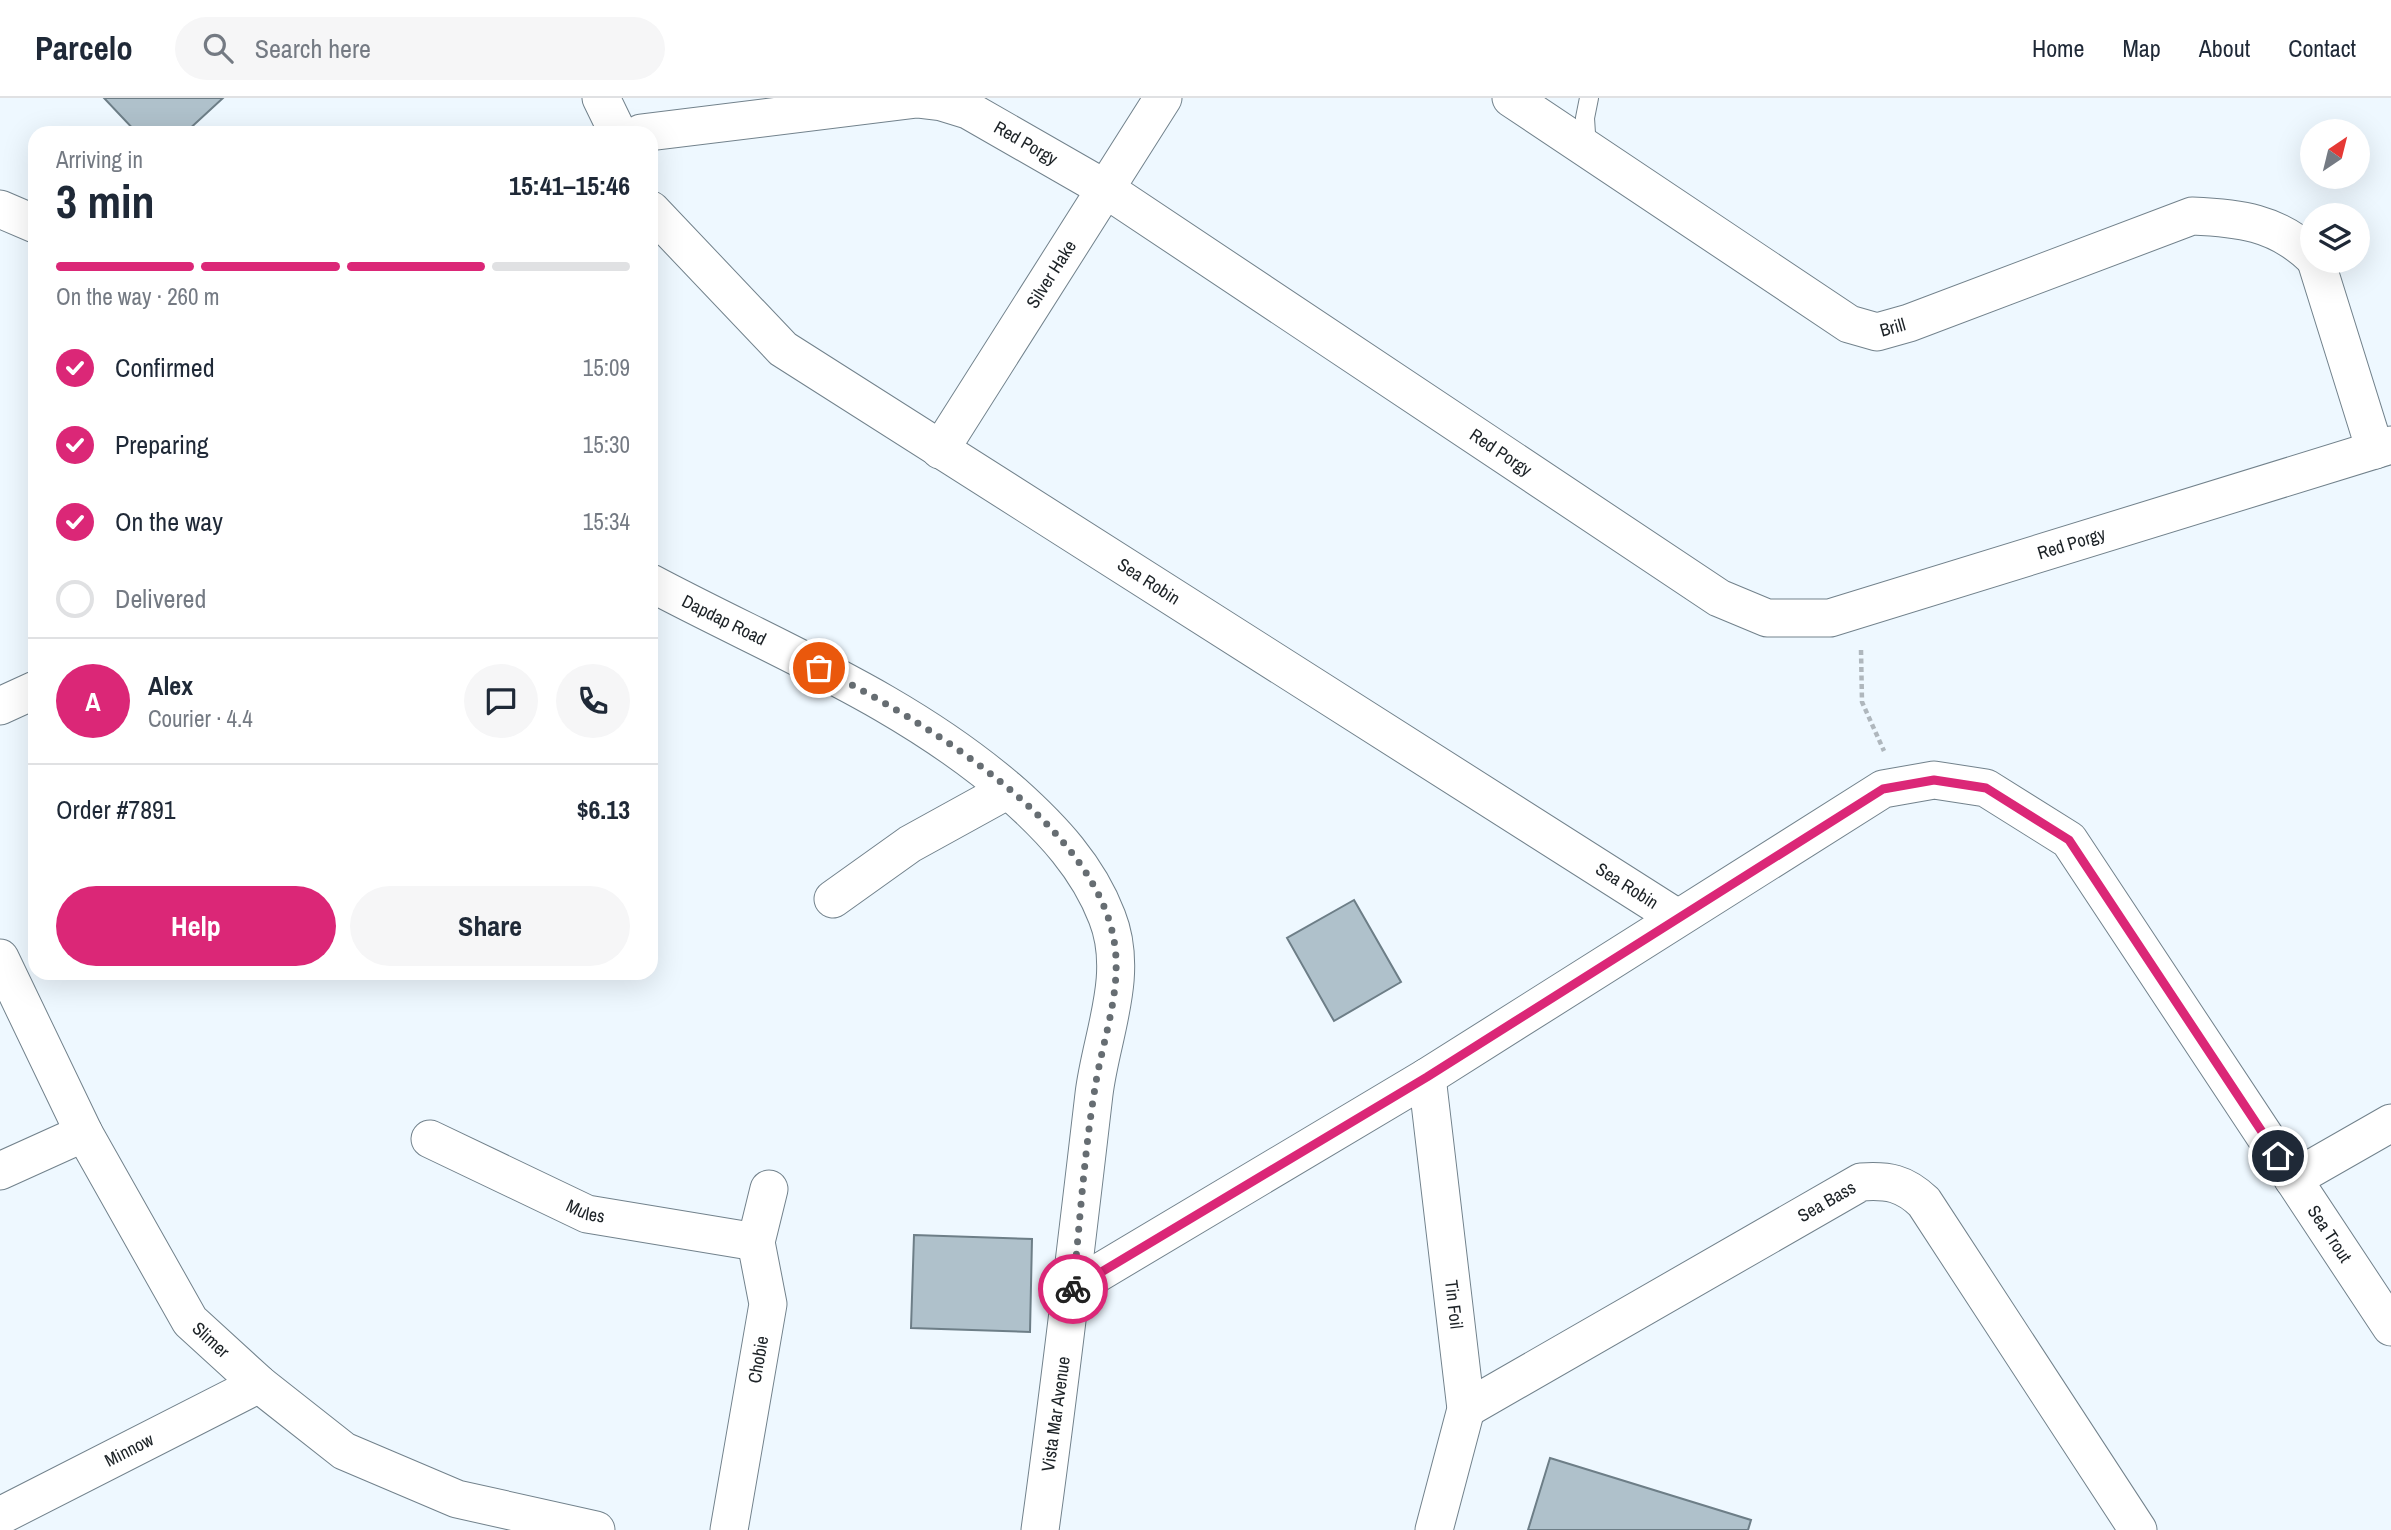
<!DOCTYPE html>
<meta charset="utf-8">
<style>
body{margin:0;font-family:"Archivo Narrow",sans-serif;background:#f6f6f7;color:#1f2937;height:100vh;display:flex;flex-direction:column;font-size:26px;white-space:nowrap}
*{box-sizing:border-box;margin:0}
p{font-size:23px;color:#747a83}
.icon{flex:none;width:38px;height:38px;fill:none;stroke:currentColor;stroke-width:2;stroke-linecap:round;stroke-linejoin:round}
.map{position:relative;flex:1;overflow:hidden}
.panel{position:absolute;left:28px;top:28px;width:630px;height:854px;display:flex;flex-direction:column;background:#fff;border-radius:21px;box-shadow:0 7px 28px #0002}
.panel>*{flex:none}
.needle{width:46px;rotate:35deg}
.tools{position:absolute;left:2300px;top:21px;display:grid;gap:14px}
.tools a{display:grid;place-items:center;width:70px;height:70px;border-radius:50%;background:#fff;box-shadow:0 7px 28px #0002;font-size:35px}
.pin{position:absolute;display:grid;place-items:center;width:60px;height:60px;color:#fff;margin:-30px;border:4px solid #fff;border-radius:50%;box-shadow:0 2px 7px #0007}
.courier{position:absolute;display:grid;place-items:center;width:70px;height:70px;margin:-35px;border:5px solid #db2777;border-radius:50%;background:#fff;color:#222;box-shadow:0 2px 9px #0007}
.overview em{font-style:normal;font-weight:800}
.overview div{display:flex;flex-direction:column-reverse}
.overview{display:flex;align-items:center;justify-content:space-between;height:119px;padding:0 28px}
h1{font-size:46px;font-weight:800;line-height:52px}
.bar{display:grid;grid-template-columns:repeat(4,1fr);gap:10px 7px;align-content:center;height:84px;padding:0 28px}
.bar i{height:9px;border-radius:5px;background:#e0e1e3}
.bar .current{background:#db2777}
.bar p{grid-column:span 4}
.line{display:flex;align-items:center;gap:18px;padding:0 28px;border-top:2px solid #e0e1e3}
.line div{flex:1}
.round{display:grid;place-items:center;flex:none;width:74px;height:74px;border-radius:37px;background:#f6f6f7}
ol{padding:0 28px;list-style:none}
li{display:flex;align-items:center;gap:21px;height:77px}
li p{margin-inline-start:auto}
li .icon{padding:7px;border-radius:50%;background:#db2777;color:#fff;stroke-width:4}
li:last-child{color:#747a83}
li i{width:38px;height:38px;border:4px solid #e0e1e3;border-radius:50%}
.cta{display:flex;gap:14px;margin-top:auto;padding:14px 28px}
.cta a{flex:1;height:80px;border-radius:42px;background:#db2777;color:#fff;font-size:28px;font-weight:800;line-height:80px;text-align:center}
.cta a+a{background:#f6f6f7;color:#1f2937}
header{display:flex;align-items:center;gap:42px;box-sizing:border-box;height:98px;padding:0 35px;background:#fff;border-bottom:2px solid #e0e1e3}
header strong{font-size:33px}
nav{display:flex;gap:38px;margin-inline-start:auto;font-size:24px}
.search{width:490px;height:63px;background:#f6f6f7;display:flex;align-items:center;gap:18px;box-sizing:border-box;padding:0 24px;border-radius:38px;color:#747a83;font-size:26px}
.map>svg:first-child{display:block}
</style>
<header>
<strong>Parcelo</strong>
<div class="search"><svg class="icon" aria-label="search" viewBox="0 0 24 24"><circle cx="10" cy="10" r="6"/><path d="M15 15l6 6"/></svg>Search here</div>
<nav><a>Home</a><a>Map</a><a>About</a><a>Contact</a></nav>
</header>
<div class="map">
<svg width="2391" height="1432" viewBox="0 0 2391 1432">
<rect width="100%" height="100%" fill="#eef8ff"/>
<g fill="#afc1cb" stroke="#6d7e87" stroke-width="2">
<polygon points="104,0 223,0 185,35 137,35"/>
<polygon points="1354,802 1401,884 1334,923 1287,840"/>
<polygon points="914,1137 1032,1141 1030,1234 911,1230"/>
<polygon points="1550,1360 1751,1422 1748,1432 1528,1432"/>
</g>
<g fill="none" stroke-linecap="round" stroke-linejoin="round">
<g stroke="#72828c" stroke-width="20">
<polyline id="lane" points="1587,51 1585,20 1589,0"/>
</g>
<g stroke="#72828c" stroke-width="39">
<g id="street">
<polyline points="601,0 618,35"/>
<path id="s1" d="M1511,0L1849,226L1877,234L1909,225L2192,118C2239,120 2276,124 2312,158"/>
<path id="s2" d="M641,35L917,1L942,4L968,12L1104,90L1719,500L1767,520H1830L2391,347"/>
<polyline points="0,111 35,126"/>
<path id="s3" d="M651,112L783,251L1676,819"/>
<polyline points="2316,163 2375,352"/>
<path id="s4" d="M940,352L1163,0"/>
<path id="s5" d="M651,485C775,551 906,602 1013,696C1052,731 1088,769 1107,819C1130,877 1101,938 1094,996C1077,1142 1060,1287 1040,1432"/>
<polyline points="0,608 35,592"/>
<polyline points="833,801 910,746 1008,692"/>
<path id="s6" d="M0,860L84,1035L190,1223L259,1286L344,1353L457,1401L596,1432"/>
<path id="s7" d="M1427,979L1466,1311L1434,1432"/>
<path id="s8" d="M430,1041L587,1116L756,1144"/>
<polyline points="0,1073 84,1035"/>
<polyline points="2293,1081 2391,1025"/>
<path id="s9" d="M1073,1190L1427,979L1883,691L1934,682L1986,690L2069,742L2391,1229"/>
<path id="s10" d="M1466,1311L1861,1084C1888,1082 1904,1085 1924,1104L2138,1432"/>
<path id="s11" d="M0,1418L259,1286"/>
<path id="s12" d="M729,1432L768,1206L756,1144L769,1091"/>
</g>
</g>
<polyline stroke="#afb7bd" stroke-width="4.5" stroke-dasharray="5 3.5" stroke-linecap="butt" points="1861,552 1862,604 1884,653"/>
<use href="#lane" stroke="#fff" stroke-width="18"/>
<use href="#street" stroke="#fff" stroke-width="37"/>
</g>
<g fill="none" stroke-linecap="round" stroke-linejoin="round">
<path stroke="#666d72" stroke-width="7" stroke-dasharray="0 12.6" d="M819,570C918,619 1100,727 1115,849C1121,896 1102,944 1095,990C1084,1056 1080,1124 1073,1191"/>
<polyline stroke="#db2777" stroke-width="9" points="1073,1191 1427,979 1883,691 1934,682 1986,690 2069,742 2278,1058"/>
</g>
<g text-anchor="middle" stroke-width="7" stroke-linejoin="round" paint-order="stroke">
<g font-size="18" fill="#1c2226" stroke="#fff">
<text dy="6" stroke="none"><textPath href="#s2" startOffset="397">Red Porgy</textPath></text>
<text dy="6" stroke="none"><textPath href="#s4" startOffset="208">Silver Hake</textPath></text>
<text dy="6" stroke="none"><textPath href="#s1" startOffset="452">Brill</textPath></text>
<text dy="6" stroke="none"><textPath href="#s2" startOffset="964">Red Porgy</textPath></text>
<text dy="6" stroke="none"><textPath href="#s2" startOffset="1594">Red Porgy</textPath></text>
<text dy="6" stroke="none"><textPath href="#s3" startOffset="625">Sea Robin</textPath></text>
<text dy="6" stroke="none"><textPath href="#s5" startOffset="82">Dapdap Road</textPath></text>
<text dy="6" stroke="none"><textPath href="#s3" startOffset="1192">Sea Robin</textPath></text>
<text dy="6" stroke="none"><textPath href="#s10" startOffset="416">Sea Bass</textPath></text>
<text dy="6" stroke="none"><textPath href="#s8" startOffset="172">Mules</textPath></text>
<text dy="6" stroke="none"><textPath href="#s9" startOffset="1626">Sea Trout</textPath></text>
<text dy="6" stroke="none"><textPath href="#s7" startOffset="229">Tin Foil</textPath></text>
<text dy="6" stroke="none"><textPath href="#s6" startOffset="438">Slimer</textPath></text>
<text dy="6" stroke="none"><textPath href="#s12" startOffset="173">Chobie</textPath></text>
<text transform="translate(1056 1316) rotate(-82)" y="6">Vista Mar Avenue</text>
<text dy="6" stroke="none"><textPath href="#s11" startOffset="145">Minnow</textPath></text>
</g>
</g>
</svg>
<div class="tools">
<a><svg class="needle" viewBox="-14 -14 28 28"><path d="M0-13l5 13h-10z" fill="#e53935"/><path d="M0 13l5-13h-10z" fill="#747a83"/></svg></a>
<a><svg class="icon" aria-label="layers" viewBox="0 0 24 24"><path d="M12 4l9 5-9 5-9-5zM3 14l9 5 9-5"/></svg></a>
</div>
<div class="pin" style="left:819px;top:570px;background:#ea580c"><svg class="icon" aria-label="bag" viewBox="0 0 24 24"><path d="M5 8h14l-1 12H6zM9 8a3 3 0 0 1 6 0"/></svg></div>
<div class="pin" style="left:2278px;top:1058px;background:#1f2937"><svg class="icon" aria-label="home" viewBox="0 0 24 24"><path d="M3 11l9-7 9 7M6 9v11h12V9"/></svg></div>
<div class="courier" style="left:1073px;top:1191px"><svg class="icon" aria-label="bike" viewBox="0 0 24 24"><circle cx="6" cy="16" r="4"/><circle cx="18" cy="16" r="4"/><path d="M6 16l4-8h5l3 8M10 8l3 8H6M13 5h3"/></svg></div>
<section class="panel">
<div class="overview"><div><h1>3 min</h1><p>Arriving in</p></div><em>15:41–15:46</em></div>
<div class="bar"><i class="current"></i><i class="current"></i><i class="current"></i><i></i><p>On the way · 260 m</p></div>
<ol>
<li><svg class="icon" aria-label="check" viewBox="0 0 24 24"><path d="M5 12l5 5 9-10"/></svg>Confirmed<p>15:09</p></li>
<li><svg class="icon" aria-label="check" viewBox="0 0 24 24"><path d="M5 12l5 5 9-10"/></svg>Preparing<p>15:30</p></li>
<li><svg class="icon" aria-label="check" viewBox="0 0 24 24"><path d="M5 12l5 5 9-10"/></svg>On the way<p>15:34</p></li>
<li><i></i>Delivered</li>
</ol>
<div class="line" style="height:126px"><b class="round" style="background:#db2777;color:#fff">A</b><div><b>Alex</b><p>Courier · 4.4</p></div><a class="round"><svg class="icon" aria-label="chat" viewBox="0 0 24 24"><path d="M4 5h16v11H9l-5 4z"/></svg></a><a class="round"><svg class="icon" aria-label="phone" viewBox="0 0 24 24"><path d="M5 4h4l2 5-3 2q2 4 5 5l2-3 5 2v4C11 20 4 13 5 4z"/></svg></a></div>
<div class="line" style="height:91px"><div>Order #7891</div><b>$6.13</b></div>
<div class="cta"><a>Help</a><a>Share</a></div>
</section>
</div>
